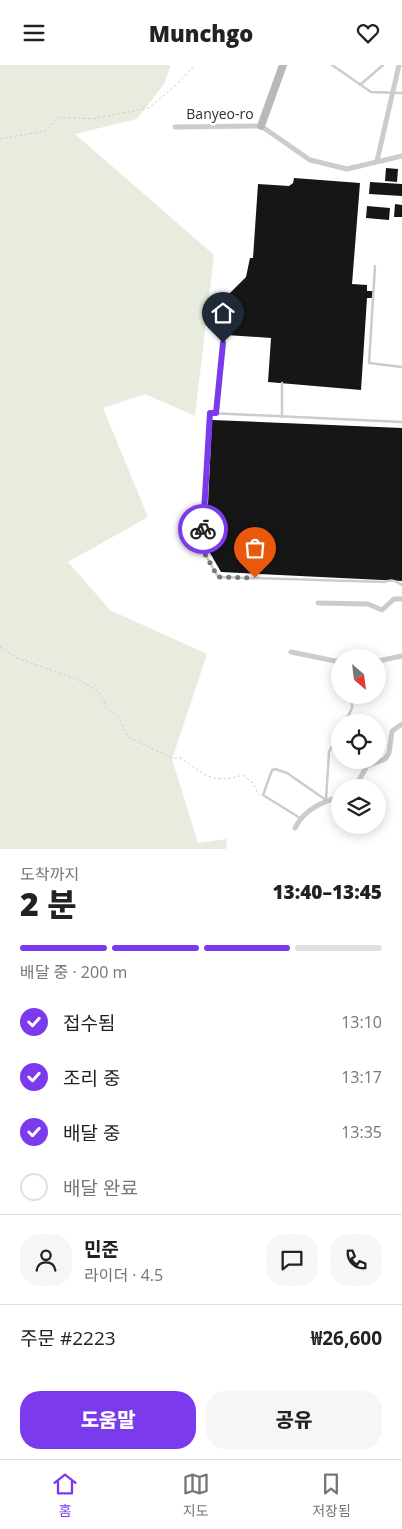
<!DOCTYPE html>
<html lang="ko">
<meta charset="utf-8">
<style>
body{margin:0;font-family:"Open Sans","Noto Sans KR",sans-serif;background:#f6f6f6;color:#222;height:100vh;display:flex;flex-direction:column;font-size:19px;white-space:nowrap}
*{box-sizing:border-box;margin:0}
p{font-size:16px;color:#767676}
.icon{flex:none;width:28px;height:28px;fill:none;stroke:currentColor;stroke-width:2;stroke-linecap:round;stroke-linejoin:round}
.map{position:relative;height:784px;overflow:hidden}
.side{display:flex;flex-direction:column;background:#fff;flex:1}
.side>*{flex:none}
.needle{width:32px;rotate:152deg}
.controls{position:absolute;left:331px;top:584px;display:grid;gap:10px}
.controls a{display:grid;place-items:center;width:55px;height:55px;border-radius:50%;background:#fff;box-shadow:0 2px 12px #0003;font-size:25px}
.pin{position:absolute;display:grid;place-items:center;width:42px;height:42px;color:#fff;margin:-51px -21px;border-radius:50% 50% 50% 0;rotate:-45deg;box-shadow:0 0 5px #0007}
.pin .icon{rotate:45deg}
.courier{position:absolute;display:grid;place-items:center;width:50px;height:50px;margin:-25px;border:4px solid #7c3aed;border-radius:50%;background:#fff;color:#222;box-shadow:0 1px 6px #0007}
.summary em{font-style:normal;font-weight:800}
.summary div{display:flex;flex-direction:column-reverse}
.summary{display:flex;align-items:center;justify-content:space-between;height:85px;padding:0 20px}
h1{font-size:32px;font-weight:800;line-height:38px}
.bar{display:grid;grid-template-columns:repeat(4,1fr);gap:8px 5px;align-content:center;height:60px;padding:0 20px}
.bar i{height:6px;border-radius:4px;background:#e0e0e0}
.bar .selected{background:#7c3aed}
.bar p{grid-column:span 4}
.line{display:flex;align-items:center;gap:12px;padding:0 20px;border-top:1px solid #e0e0e0}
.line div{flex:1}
.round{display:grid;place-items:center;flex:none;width:52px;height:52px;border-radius:20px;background:#f6f6f6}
ol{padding:0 20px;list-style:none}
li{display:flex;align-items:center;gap:15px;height:55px}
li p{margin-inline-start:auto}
li .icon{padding:5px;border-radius:50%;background:#7c3aed;color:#fff;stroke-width:4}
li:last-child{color:#767676}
li i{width:28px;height:28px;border:2px solid #e0e0e0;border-radius:50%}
.action{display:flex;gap:10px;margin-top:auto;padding:10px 20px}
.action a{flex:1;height:58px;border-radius:20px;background:#7c3aed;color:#fff;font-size:20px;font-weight:800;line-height:58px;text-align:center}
.action a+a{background:#f6f6f6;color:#222}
header{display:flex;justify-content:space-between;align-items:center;height:65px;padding:0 20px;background:#fff;font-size:22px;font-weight:800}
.dock{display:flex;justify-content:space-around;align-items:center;height:70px;border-top:1px solid #e0e0e0;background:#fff;font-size:14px;color:#767676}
.dock a{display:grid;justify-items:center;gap:2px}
.dock .selected{color:#7c3aed}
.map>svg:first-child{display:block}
</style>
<header><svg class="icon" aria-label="menu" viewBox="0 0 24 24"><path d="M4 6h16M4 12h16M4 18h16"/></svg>Munchgo<svg class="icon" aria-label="heart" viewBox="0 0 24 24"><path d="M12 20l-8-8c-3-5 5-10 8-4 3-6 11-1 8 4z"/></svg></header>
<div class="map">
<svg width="402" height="784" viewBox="0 0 402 784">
<rect width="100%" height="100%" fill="#fff"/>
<polygon fill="#e7ecde" points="0,0 171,0 164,19 137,54 75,69 214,190 195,351 145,329 103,343 148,452 68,497 110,545 207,589 172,694 198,778 227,774 226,784 0,784"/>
<g fill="#161616">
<polygon points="386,103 398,104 397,117 385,116"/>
<polygon points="294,113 360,118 352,219 367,220 367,226 374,226 374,233 367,233 361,325 268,317 271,273 226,270 228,230 246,212 250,193 253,193 258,119 289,121 293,118"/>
<polygon points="370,117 402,119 402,131 369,129"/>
<polygon points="395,139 402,140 402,152 394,152"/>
<polygon points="367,141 390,143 389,155 366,153"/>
<polygon points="212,355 402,363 402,516 221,507 206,481"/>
</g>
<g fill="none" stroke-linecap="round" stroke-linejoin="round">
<g stroke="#ccc" stroke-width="1" stroke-dasharray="2.5 2.5" stroke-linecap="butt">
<polyline points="0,74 46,66 59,52 91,54 149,43 176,20 195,0"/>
<path d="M0,582L17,593L79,615L99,627L107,643L118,651L128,672L172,693H180C206,709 209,720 243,710L252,717L259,730"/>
</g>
<g stroke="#ccc" stroke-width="2.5">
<polyline points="332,0 371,27 402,28"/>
<polyline points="360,20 383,0"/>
<polyline points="375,201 369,298 402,302"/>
<polyline points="216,348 223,278"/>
<polyline points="282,352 282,318"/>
<path d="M402,357L210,348L202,484L218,512L385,517C392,514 396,516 402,520"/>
<polyline points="378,598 380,611 378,615"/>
<polyline points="345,658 352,643 352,630"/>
<polyline points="300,753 263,730 272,705 275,704 287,708 326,735 329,687 340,666"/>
</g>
<g stroke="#ccc" stroke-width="5">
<polyline points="175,62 261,61 310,95 347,104 402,91"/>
<polyline points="377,96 399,0"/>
<polyline points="318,538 368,539 382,545 394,534 402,534"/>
<polyline points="291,587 340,597"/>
<polyline points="378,596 402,591"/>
<polyline points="355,722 367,701 385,694 389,688 392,666 402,659"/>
<path d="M295,763C304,745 321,737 340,732"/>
</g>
<polyline stroke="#b9b9b9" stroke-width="8" points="261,61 283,0"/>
</g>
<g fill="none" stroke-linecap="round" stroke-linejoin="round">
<polyline stroke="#787878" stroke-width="5" stroke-dasharray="0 9" points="203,464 202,484 218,512 255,513"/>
<polyline stroke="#7c3aed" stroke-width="6" points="203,464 210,348 216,348 223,278"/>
</g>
<g text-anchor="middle" stroke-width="5" stroke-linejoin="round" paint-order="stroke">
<g font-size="14" fill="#2f2f2f" stroke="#fff">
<text x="220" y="54">Banyeo-ro</text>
</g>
</g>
</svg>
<div class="controls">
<a><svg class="needle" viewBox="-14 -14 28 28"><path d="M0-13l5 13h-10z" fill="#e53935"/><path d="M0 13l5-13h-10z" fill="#767676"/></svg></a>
<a><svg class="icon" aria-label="locate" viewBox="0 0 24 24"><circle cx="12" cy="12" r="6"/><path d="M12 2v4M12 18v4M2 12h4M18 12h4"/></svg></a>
<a><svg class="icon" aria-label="layers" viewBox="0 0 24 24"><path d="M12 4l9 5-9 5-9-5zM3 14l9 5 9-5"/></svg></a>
</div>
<div class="pin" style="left:255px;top:513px;background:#ea580c"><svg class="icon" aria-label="bag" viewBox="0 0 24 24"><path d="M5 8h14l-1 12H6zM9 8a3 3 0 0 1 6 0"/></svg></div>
<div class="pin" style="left:223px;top:278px;background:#1f2937"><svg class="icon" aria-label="home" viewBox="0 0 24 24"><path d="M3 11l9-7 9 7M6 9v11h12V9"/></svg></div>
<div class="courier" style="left:203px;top:464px"><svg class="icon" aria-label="bike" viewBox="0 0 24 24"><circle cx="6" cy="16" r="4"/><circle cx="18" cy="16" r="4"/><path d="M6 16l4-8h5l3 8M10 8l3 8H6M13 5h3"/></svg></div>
</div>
<section class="side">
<div class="summary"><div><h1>2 분</h1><p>도착까지</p></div><em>13:40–13:45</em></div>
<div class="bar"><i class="selected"></i><i class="selected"></i><i class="selected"></i><i></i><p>배달 중 · 200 m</p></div>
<ol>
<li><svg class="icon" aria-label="check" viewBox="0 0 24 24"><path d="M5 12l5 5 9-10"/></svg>접수됨<p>13:10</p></li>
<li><svg class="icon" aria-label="check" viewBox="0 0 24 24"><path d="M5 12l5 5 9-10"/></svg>조리 중<p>13:17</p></li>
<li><svg class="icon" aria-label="check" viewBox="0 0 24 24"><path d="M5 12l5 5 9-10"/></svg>배달 중<p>13:35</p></li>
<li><i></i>배달 완료</li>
</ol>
<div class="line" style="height:90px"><a class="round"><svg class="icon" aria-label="person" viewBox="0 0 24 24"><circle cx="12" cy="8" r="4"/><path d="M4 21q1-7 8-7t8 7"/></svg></a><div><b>민준</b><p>라이더 · 4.5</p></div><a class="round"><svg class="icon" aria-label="chat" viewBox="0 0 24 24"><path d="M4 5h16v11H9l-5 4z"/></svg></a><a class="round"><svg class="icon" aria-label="phone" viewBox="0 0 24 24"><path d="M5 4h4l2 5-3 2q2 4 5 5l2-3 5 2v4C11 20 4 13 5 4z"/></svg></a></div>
<div class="line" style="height:65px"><div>주문 #2223</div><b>₩26,600</b></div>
<div class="action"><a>도움말</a><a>공유</a></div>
</section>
<nav class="dock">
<a class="selected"><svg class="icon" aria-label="home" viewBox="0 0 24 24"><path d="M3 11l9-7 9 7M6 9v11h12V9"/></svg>홈</a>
<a><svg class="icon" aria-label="map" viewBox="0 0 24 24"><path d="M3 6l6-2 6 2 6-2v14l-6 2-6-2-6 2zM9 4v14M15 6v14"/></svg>지도</a>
<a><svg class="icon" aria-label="saved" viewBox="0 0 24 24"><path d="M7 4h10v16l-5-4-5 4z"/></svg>저장됨</a>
</nav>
